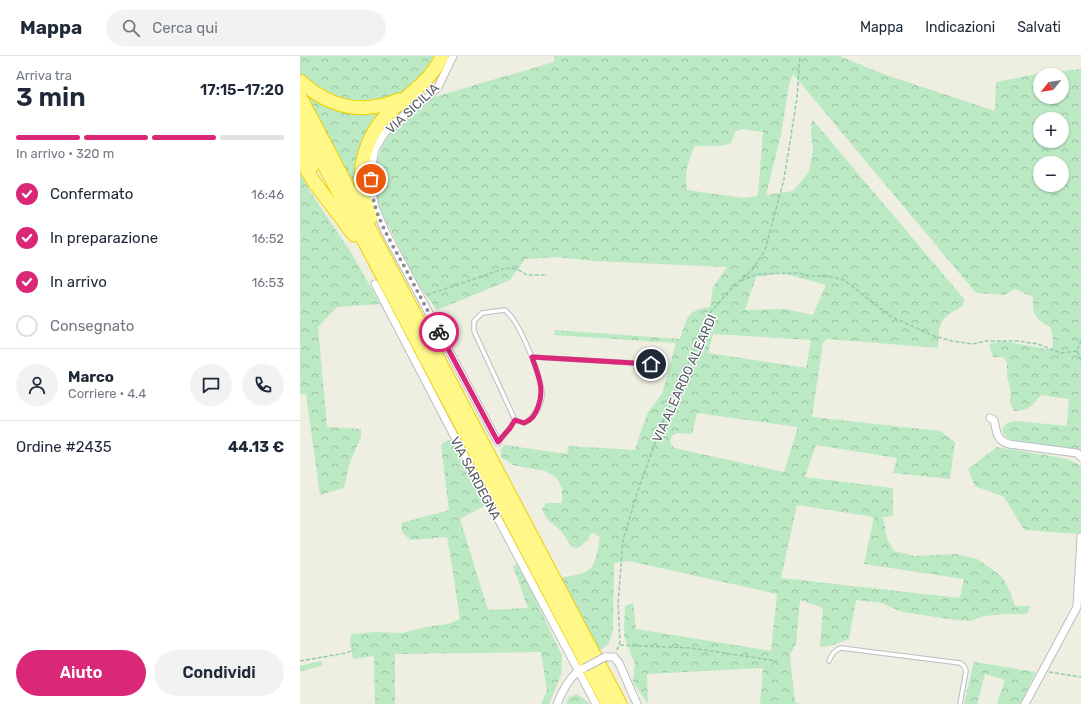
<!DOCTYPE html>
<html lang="it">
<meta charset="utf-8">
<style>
body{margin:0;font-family:Rubik,sans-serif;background:#f2f2f3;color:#1f2937;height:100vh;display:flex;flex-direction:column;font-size:15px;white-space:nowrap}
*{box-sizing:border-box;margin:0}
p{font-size:13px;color:#747a83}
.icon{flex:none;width:22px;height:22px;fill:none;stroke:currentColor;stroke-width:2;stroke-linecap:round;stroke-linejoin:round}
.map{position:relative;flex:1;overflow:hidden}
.sheet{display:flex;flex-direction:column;background:#fff;width:300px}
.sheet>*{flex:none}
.needle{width:26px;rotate:240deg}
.controls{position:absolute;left:733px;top:12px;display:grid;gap:8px}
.controls a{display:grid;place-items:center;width:36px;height:36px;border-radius:50%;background:#fff;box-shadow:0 1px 3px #0004;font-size:20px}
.pin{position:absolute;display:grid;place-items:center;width:34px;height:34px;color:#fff;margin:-17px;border:2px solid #fff;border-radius:50%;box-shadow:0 1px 4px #0007}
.courier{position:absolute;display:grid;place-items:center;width:40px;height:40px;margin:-20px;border:3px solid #db2777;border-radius:50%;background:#fff;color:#222;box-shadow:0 1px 5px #0007}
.overview em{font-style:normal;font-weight:600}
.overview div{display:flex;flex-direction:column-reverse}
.overview{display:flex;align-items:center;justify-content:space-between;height:68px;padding:0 16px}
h1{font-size:26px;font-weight:600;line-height:30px}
.bar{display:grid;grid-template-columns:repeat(4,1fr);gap:6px 4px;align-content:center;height:48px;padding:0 16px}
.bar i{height:5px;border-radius:3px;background:#e0e1e3}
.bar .on{background:#db2777}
.bar p{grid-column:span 4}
.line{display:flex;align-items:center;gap:10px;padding:0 16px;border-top:1px solid #e0e1e3}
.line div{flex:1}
.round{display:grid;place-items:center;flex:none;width:42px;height:42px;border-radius:21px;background:#f2f2f3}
ol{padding:0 16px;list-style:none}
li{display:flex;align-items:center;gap:12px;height:44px}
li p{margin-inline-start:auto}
li .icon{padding:4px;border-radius:50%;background:#db2777;color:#fff;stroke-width:4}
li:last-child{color:#747a83}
li i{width:22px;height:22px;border:2px solid #e0e1e3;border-radius:50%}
.cta{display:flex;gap:8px;margin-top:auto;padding:8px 16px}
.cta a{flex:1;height:46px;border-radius:24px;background:#db2777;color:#fff;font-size:16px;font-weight:600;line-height:46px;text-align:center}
.cta a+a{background:#f2f2f3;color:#1f2937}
header{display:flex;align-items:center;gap:24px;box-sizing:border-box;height:56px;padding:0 20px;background:#fff;border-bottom:1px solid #e0e1e3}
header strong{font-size:19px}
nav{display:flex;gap:22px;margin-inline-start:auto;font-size:14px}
.search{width:280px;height:36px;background:#f2f2f3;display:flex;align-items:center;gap:10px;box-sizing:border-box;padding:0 14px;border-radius:22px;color:#747a83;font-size:15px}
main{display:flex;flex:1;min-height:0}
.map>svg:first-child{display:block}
</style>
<header>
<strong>Mappa</strong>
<div class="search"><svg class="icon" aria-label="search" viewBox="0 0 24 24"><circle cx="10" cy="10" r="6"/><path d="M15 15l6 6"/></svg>Cerca qui</div>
<nav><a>Mappa</a><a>Indicazioni</a><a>Salvati</a></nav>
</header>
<main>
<section class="sheet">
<div class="overview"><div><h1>3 min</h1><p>Arriva tra</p></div><em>17:15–17:20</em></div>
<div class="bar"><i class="on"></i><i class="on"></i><i class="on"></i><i></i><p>In arrivo · 320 m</p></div>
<ol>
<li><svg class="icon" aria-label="check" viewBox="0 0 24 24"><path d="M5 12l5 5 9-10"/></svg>Confermato<p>16:46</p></li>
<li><svg class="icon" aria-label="check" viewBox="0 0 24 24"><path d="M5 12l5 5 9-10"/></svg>In preparazione<p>16:52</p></li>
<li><svg class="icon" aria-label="check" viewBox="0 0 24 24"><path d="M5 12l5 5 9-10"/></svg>In arrivo<p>16:53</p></li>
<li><i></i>Consegnato</li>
</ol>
<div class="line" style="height:72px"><a class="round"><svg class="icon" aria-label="person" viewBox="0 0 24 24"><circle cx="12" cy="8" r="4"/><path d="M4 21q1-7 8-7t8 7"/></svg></a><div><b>Marco</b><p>Corriere · 4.4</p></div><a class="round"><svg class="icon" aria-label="chat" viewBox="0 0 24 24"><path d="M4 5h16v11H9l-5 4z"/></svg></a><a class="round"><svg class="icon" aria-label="phone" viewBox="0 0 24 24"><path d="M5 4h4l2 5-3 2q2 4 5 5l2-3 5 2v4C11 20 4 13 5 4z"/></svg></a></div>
<div class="line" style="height:52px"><div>Ordine #2435</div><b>44.13 €</b></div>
<div class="cta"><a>Aiuto</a><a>Condividi</a></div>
</section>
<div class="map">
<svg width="781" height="648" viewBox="0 0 781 648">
<defs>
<pattern id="grass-tufts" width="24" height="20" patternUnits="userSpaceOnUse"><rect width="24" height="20" fill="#bae9c3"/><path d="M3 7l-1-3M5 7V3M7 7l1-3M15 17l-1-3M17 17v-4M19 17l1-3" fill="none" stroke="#9ac0a2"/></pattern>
<pattern id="forest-crowns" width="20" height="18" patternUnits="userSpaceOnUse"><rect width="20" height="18" fill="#bae9c3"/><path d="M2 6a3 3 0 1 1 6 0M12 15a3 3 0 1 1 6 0" fill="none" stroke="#9ac0a2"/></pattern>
</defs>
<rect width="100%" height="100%" fill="#eeeee1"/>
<polygon fill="url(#grass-tufts)" points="21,605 23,609 0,616 0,610"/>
<g fill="url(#forest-crowns)" fill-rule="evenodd">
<polygon points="0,0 133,0 128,11 113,29 94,41 58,48 22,38 0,19"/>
<path d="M254,0H539L586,19L695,55L696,26L737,18L781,13V394L711,384L704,379L702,373L707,367L715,365L767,370L769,343L741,339C731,350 730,355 714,355L710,345L711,336L707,320V306L703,301H693L689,288L703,285L752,294L753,284L751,272L739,264L733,255V241L715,233L704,239L676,237L493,18L489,29L481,78L466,139L493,135L509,116L513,94L511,76L512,63L664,243L663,250C639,263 639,265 638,292L528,283L523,286L512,361L640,375L655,386L650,423L593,417L597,402L516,389L505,421L593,432V460L583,461L587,483L594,495L615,500L656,498L677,503L696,516L703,522L710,536L715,550H730L727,558H707L684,560L671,565L656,564L602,556L582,547L556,544L549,583L530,590L520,591L523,552L500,544L496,588L490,598L492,621L495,646L500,648H460L463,612L347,618L348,648L333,626L335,608L324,580L325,550L333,547L336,573L471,595L477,538L329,505L314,507L313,573L309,587L300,595L259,522C268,520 286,519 292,511C296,506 299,487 300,481L293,477L290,478L288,484L278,492L270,490C267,483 264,478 259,473C250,464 247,466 242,453L246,447H262V432L256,421L245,415L213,409L201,401V394L204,389L267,398L268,390L335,394L341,375L348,356L362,338L376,287L254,279L255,274L380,283C388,261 385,255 410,251L413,231L427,211L294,205L258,201L225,203L210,224L137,254L117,227L80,153L77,140L75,113L81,92L89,79L99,68L134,41L254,6ZM740,19H762V41H740ZM740,63H762V85H740ZM442,73L463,76L458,140L443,142L387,134C385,117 387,106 395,90C406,89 420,92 431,87L435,76ZM740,107H762V129H740ZM482,217L526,229L513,259L485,253L445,254L456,221ZM413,278L511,284L506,312L408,297ZM397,357L498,371L484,416L374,392L370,386L372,380L377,377L392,378ZM497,449L574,461L564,508L664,523L660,542L481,522Z"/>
<path d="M6,38C21,49 40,58 59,57C68,57 78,54 87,52L57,134Z"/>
<polygon points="0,116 11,137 52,198 80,248 37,251 18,271 27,371 61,373 61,381 50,406 44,432 20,439 6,338 0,338"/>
<polygon points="148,384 157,384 190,447 160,463 188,554 228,552 213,510 219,508 262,600 261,619 249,648 241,648 247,635 241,596 95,598 95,648 75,648 74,600 53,603 50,587 51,578 76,576 103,577 125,571 148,568 160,563 151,504 147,481 110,484 102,476 101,467 149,454 141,389"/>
<polygon points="697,391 768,403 781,410 781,485 778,478 724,474 704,441 675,430 668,413"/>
<polygon points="674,606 736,616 720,648 697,648 705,624 685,618 677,648 664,648"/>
<polygon points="277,638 288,646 289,648 266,648 269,641"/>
</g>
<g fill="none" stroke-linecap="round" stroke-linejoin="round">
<g stroke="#bbbdc4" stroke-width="5.5">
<g id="lane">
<path d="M205,254C208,257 211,260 213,263C223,277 243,324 242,340C241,351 233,363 224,367L215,364L174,275V265L182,257Z"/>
<polyline points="232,301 351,308"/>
<polyline points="198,386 210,372 215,364"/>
<path d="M529,605C532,598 534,594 541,592L660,607L664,610L666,615L660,648"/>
</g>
</g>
<g stroke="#bbbdc4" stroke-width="9">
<g id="street">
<polyline points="153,0 138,31 126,43 96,65 84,78 75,93 71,114 71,132 75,151 85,175 198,386"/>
<polyline points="75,228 150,372 296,648"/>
<path d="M690,362L694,364C697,377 696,384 709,388L777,397L781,401"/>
<polyline points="305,601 314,601 319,607 337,648"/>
<path d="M257,648C262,636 269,621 280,614"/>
<polyline points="725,648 777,551 781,481"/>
</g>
</g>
<g stroke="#efd100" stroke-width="15">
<g id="highway">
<path d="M0,25C30,52 62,59 99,44"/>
<polyline points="0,41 320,648"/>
<polyline points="0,63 308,648"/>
<polyline points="0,85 13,109"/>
<polyline points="0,102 14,126 54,179"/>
<path d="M71,161C68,153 63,144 62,135C58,103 70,72 95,51C113,35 132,23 142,0"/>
</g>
</g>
<g stroke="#93caad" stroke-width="1.5" stroke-dasharray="4 2" stroke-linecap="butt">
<polyline points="441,225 457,218 498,217 513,220 528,220 544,224 590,260 634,280 652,285 673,288 686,285 718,285 738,288 761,297 777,295 781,284"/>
<polyline points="127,239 206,212 217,213 227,219 247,219"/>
<polyline points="777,295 781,305"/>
<polyline points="320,589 391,592 477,605"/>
<polyline points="317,594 320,586 318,548 323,484 338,434 362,368 410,257 431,233 453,213 465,194 484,123 497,42 500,0"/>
<polyline points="0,605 46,597 54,594"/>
<polyline points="749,616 781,621"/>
</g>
<use href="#lane" stroke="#fff" stroke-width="3.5"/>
<use href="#street" stroke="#fff" stroke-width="7"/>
<use href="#highway" stroke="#fff787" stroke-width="13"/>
<g stroke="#bbbdc4" stroke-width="9" stroke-linecap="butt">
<polyline id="street-bridge" points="284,612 305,601"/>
</g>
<use href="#street-bridge" stroke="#fff" stroke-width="7"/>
</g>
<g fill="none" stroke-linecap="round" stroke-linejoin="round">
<path stroke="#8d8f90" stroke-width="4" stroke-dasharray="0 7.2" d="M71,123C71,154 88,181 103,208C115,231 127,253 139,276"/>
<path stroke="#db2777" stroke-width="5" d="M139,276L198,386L210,372L215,364L224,367C232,364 235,359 238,351C245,333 238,319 232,301L351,308"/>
</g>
<g text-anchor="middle" stroke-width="3" stroke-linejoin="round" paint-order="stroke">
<g font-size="13" fill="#595c64" stroke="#fff">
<text transform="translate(112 52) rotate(-43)" y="5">VIA SICILIA</text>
<text transform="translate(384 322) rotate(-66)" y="5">VIA ALEARDO ALEARDI</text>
<text transform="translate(176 422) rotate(62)" y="5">VIA SARDEGNA</text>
</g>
</g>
</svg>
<div class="controls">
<a><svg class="needle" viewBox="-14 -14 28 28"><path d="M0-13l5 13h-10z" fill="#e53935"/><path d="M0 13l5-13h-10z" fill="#747a83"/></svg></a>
<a>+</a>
<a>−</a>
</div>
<div class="pin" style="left:71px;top:123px;background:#ea580c"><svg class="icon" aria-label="bag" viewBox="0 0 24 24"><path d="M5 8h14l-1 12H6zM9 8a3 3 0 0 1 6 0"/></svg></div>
<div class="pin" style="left:351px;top:308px;background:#1f2937"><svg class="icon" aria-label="home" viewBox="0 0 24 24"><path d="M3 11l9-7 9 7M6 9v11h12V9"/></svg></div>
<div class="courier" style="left:139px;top:276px"><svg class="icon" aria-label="bike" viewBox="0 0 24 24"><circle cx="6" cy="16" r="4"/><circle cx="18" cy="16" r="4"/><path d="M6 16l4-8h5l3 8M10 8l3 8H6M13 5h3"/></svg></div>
</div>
</main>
